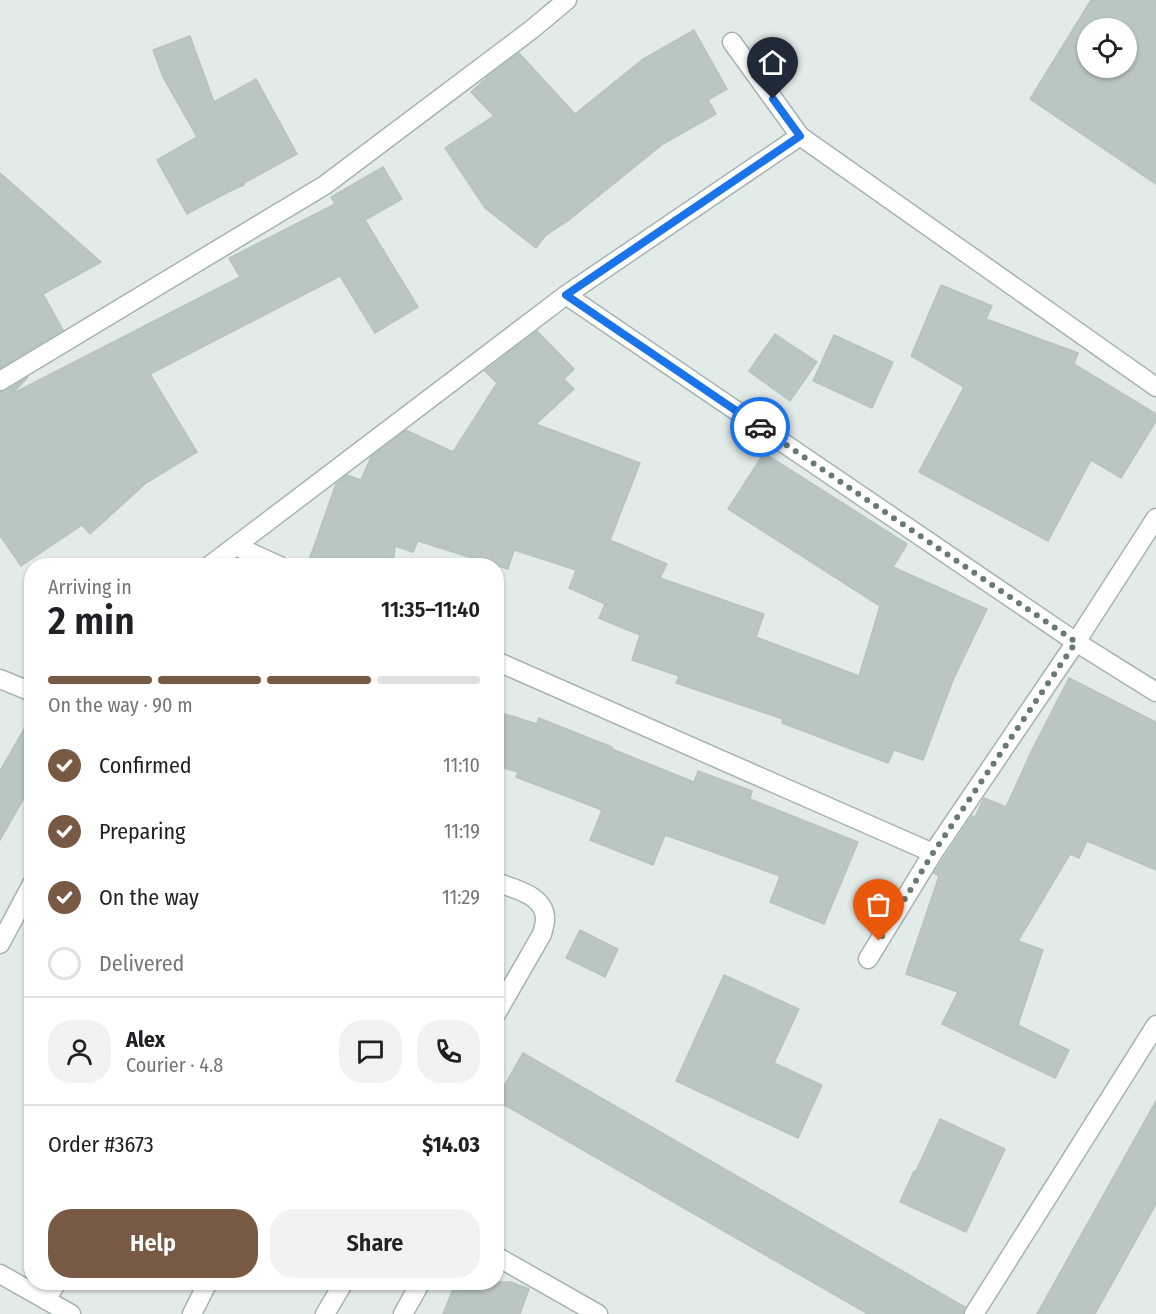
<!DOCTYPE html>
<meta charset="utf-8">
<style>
body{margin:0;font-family:"Fira Sans Condensed",sans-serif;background:#f2f2f2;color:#202124;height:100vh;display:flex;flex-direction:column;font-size:22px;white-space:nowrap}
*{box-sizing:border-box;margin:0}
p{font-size:20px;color:#757577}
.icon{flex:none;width:33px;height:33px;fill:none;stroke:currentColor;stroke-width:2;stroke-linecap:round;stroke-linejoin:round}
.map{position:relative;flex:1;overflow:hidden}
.side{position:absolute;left:24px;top:558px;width:480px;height:732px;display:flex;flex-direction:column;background:#fff;border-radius:24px;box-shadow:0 2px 4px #0004}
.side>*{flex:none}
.tools{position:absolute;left:1077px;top:18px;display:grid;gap:12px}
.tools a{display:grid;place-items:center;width:60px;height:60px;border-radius:50%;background:#fff;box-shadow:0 2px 4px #0004;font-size:30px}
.pin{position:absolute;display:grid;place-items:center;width:51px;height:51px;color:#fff;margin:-62px -26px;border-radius:50% 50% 50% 0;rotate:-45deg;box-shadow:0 0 6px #0007}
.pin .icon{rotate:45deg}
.courier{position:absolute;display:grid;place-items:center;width:60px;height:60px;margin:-30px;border:4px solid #1a73e8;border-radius:50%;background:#fff;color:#222;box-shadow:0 2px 8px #0007}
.headline em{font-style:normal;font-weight:600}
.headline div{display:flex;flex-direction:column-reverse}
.headline{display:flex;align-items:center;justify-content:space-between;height:102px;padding:0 24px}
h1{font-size:39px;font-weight:600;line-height:45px}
.bar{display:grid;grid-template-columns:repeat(4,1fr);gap:9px 6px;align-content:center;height:72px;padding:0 24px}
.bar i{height:8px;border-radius:4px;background:#e0e0e0}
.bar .on{background:#785943}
.bar p{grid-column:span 4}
.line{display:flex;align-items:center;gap:15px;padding:0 24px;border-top:2px solid #e0e0e0}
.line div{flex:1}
.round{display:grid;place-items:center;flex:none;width:63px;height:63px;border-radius:24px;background:#f2f2f2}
ol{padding:0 24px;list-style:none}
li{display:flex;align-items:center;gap:18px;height:66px}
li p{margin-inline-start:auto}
li .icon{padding:6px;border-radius:50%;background:#785943;color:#fff;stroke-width:4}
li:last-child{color:#757577}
li i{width:33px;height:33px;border:3px solid #e0e0e0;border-radius:50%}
.primary-button{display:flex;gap:12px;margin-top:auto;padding:12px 24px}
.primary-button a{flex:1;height:69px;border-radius:24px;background:#785943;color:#fff;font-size:24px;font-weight:600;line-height:69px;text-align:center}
.primary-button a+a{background:#f2f2f2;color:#202124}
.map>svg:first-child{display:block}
</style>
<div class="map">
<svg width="1156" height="1314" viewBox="0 0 1156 1314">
<rect width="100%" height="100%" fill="#e3ebe9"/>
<g fill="#b9c6c3" stroke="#b6c4c1" stroke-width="1.5" fill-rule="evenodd">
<path d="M1091,0H1156V184L1030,99ZM1088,28H1126V68H1088Z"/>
<polygon points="694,30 727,89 708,100 716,114 663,144 569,220 545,236 536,248 485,208 445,148 494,116 471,92 491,74 519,53 575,114 643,59"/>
<polygon points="190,36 214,102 256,79 297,154 244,183 244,185 228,192 187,214 157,160 197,137 163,77 153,50"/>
<polygon points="383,167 402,199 365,220 418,307 375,333 340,276 150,374 197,452 146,483 90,534 82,525 21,566 0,536 0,392 6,391 28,377 12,394 240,277 229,258 335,204 331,197"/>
<polygon points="0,173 101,262 43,294 63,330 0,368"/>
<polygon points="941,285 992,306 986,319 1078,353 1074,364 1156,414 1156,421 1121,478 1091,460 1048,541 919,472 964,387 911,356"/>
<polygon points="537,331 574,369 564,379 574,389 536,424 640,463 610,540 667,564 660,578 764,614 756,637 859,676 880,606 728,509 764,453 907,544 893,567 987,609 953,680 923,760 894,750 888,763 782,723 783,719 676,683 679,676 632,660 640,635 599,618 605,604 569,588 576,570 514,550 508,569 418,541 413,552 395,546 393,566 307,566 336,484 347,475 361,480 371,457 406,430 453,452 497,383 485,371"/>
<polygon points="775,334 817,362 790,401 749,371"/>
<polygon points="834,335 893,362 872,408 813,381"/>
<polygon points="1069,678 1156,722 1156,870 1087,841 1079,858 1070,854 1018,941 1043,950 1018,1025 1069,1050 1055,1078 942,1024 958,992 906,974 939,876 934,873 972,816 975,817 984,798 1006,807 1032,750"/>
<polygon points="496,711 537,724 539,718 612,747 612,749 694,782 698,771 752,791 750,799 858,842 824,924 770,902 780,876 665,835 653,865 590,840 602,810 516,777 518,772 496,766"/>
<polygon points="32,715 32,784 0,840 0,771"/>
<polygon points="580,930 618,949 605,977 566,958"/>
<polygon points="724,975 799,1009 774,1063 822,1085 798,1138 676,1081"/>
<polygon points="523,1053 965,1307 963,1314 868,1314 496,1100"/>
<polygon points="1156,1101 1156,1204 1095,1314 1037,1314"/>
<polygon points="940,1119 1005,1149 966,1232 900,1202 914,1171 916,1171"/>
<polygon points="456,1282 511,1282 529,1289 520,1314 443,1314"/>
</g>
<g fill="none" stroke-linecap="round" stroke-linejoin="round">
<g stroke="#a6b3b1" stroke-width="21">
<g id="lane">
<polyline points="46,1300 57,1282"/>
<polyline points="192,1314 208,1282"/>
</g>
</g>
<g stroke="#a6b3b1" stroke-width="21">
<g id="street">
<polyline points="732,42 800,136 1156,387"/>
<polyline points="566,295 1076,642 1156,692"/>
<polyline points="0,381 325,185 531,30 567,0"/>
<polyline points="236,546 280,566"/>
<polyline points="209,566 566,295 800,136"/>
<polyline points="496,661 933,853"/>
<polyline points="0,679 32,692"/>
<path d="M496,882C514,889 546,895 545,920C545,924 543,930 542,934L496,1014"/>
<polyline points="0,944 32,884"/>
<polyline points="868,959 933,853 1076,642 1156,518"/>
<polyline points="496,1256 598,1314"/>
<polyline points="0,1274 71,1314"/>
<polyline points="325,1314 344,1282"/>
<polyline points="403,1314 421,1282"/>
<polyline points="974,1314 1156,1025"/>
</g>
</g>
<use href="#lane" stroke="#fff" stroke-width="18"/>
<use href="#street" stroke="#fff" stroke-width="18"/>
</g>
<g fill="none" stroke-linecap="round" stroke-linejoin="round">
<polyline stroke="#687977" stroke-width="6" stroke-dasharray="0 10.8" points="760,427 1076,642 933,853 879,941"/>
<polyline stroke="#1a73e8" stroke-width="8" points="760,427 566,295 800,136 773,99"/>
</g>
</svg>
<div class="tools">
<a><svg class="icon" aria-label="locate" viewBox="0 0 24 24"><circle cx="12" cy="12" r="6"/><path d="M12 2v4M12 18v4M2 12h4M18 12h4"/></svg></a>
</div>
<div class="pin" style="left:879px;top:941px;background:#ea580c"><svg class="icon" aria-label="bag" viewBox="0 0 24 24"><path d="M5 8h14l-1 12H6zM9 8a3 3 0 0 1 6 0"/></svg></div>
<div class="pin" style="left:773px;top:99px;background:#1f2937"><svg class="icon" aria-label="home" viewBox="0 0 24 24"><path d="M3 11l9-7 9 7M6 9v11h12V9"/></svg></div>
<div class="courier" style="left:760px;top:427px"><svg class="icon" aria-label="car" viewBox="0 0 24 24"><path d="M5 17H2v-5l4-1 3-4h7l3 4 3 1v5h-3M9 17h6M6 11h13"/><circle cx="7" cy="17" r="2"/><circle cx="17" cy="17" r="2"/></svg></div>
<section class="side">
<div class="headline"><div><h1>2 min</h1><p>Arriving in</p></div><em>11:35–11:40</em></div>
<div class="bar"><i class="on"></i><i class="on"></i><i class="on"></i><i></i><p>On the way · 90 m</p></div>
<ol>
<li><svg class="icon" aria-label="check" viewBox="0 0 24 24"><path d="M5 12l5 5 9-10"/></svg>Confirmed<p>11:10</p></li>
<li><svg class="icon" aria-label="check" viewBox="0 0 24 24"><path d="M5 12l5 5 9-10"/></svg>Preparing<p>11:19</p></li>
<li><svg class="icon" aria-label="check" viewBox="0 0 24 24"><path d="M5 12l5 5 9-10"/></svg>On the way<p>11:29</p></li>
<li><i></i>Delivered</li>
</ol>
<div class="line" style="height:108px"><a class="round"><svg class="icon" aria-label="person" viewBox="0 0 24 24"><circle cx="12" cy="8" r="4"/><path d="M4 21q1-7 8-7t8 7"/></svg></a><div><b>Alex</b><p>Courier · 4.8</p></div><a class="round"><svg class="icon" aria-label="chat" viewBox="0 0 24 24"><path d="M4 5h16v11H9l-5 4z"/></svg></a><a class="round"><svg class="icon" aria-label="phone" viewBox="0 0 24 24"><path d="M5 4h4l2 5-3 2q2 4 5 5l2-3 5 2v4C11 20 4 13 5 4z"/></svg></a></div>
<div class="line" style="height:78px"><div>Order #3673</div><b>$14.03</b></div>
<div class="primary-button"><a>Help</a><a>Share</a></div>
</section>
</div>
